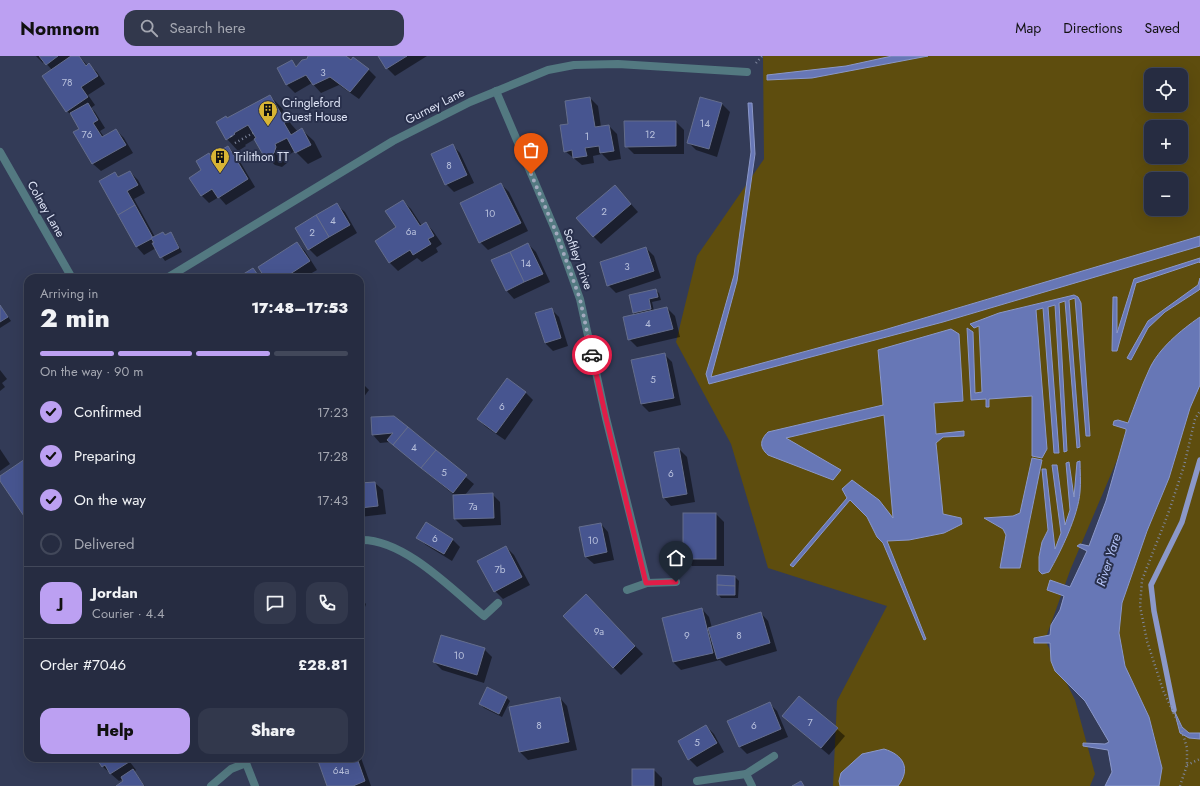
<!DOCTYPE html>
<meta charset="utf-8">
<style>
body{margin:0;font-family:Jost,sans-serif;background:#32384c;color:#f1f3f6;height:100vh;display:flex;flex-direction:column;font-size:15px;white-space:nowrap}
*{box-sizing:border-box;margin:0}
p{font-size:13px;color:#a4a7b1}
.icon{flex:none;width:22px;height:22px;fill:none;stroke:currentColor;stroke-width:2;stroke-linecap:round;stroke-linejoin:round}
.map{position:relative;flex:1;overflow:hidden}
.drawer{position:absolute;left:24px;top:218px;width:340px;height:488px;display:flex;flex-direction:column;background:#262c41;border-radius:12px;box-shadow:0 4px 16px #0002,0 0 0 1px #42485a}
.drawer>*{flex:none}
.tools{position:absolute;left:1144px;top:12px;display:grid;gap:8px}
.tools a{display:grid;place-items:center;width:44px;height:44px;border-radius:8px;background:#262c41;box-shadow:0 4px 16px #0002,0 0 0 1px #42485a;font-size:20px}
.pin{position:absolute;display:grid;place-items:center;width:34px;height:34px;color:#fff;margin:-41px -17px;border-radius:50% 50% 50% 0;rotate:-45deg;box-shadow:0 0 4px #0007}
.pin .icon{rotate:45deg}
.courier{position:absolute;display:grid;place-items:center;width:40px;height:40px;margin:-20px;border:3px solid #e11d48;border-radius:50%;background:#fff;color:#222;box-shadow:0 1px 5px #0007}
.overview em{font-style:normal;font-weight:800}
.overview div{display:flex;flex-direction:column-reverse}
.overview{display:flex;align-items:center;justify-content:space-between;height:68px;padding:0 16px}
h1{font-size:26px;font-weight:800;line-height:30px}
.bar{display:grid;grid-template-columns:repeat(4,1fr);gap:6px 4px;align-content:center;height:48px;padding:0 16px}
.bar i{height:5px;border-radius:3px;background:#42485a}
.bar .selected{background:#bca0f2}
.bar p{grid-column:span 4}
.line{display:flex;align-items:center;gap:10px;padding:0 16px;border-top:1px solid #42485a}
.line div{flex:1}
.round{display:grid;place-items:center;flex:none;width:42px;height:42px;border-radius:12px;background:#32384c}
ol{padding:0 16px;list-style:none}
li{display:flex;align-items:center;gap:12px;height:44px}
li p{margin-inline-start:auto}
li .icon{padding:4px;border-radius:50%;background:#bca0f2;color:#111;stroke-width:4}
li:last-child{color:#a4a7b1}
li i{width:22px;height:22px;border:2px solid #42485a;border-radius:50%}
.button{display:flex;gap:8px;margin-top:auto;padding:8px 16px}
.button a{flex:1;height:46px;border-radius:12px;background:#bca0f2;color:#111;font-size:16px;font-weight:800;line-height:46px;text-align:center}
.button a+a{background:#32384c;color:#f1f3f6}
header{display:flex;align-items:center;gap:24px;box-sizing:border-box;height:56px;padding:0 20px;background:#bca0f2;color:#111}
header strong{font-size:19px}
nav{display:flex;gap:22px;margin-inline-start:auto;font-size:14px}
.search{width:280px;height:36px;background:#32384c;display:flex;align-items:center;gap:10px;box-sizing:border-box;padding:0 14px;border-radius:12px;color:#a4a7b1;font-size:15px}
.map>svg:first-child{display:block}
</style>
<header>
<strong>Nomnom</strong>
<div class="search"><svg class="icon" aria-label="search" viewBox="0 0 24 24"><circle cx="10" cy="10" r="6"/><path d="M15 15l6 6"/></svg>Search here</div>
<nav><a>Map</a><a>Directions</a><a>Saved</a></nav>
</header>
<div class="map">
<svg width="1200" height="730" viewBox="0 0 1200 730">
<rect width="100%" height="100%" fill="#333b57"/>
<g fill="#5e4d0e" fill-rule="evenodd">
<path d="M763,0H1200V278L1152,322L1071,512L1045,584L1075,644L1095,718L1090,730H833L837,645L887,550L768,512L731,388L676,286L697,200L764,103ZM1151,19H1181V49H1151ZM1151,71H1181V101H1151ZM1151,123H1181V153H1151Z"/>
<polygon points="1200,329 1200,730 1159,730 1162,712 1149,661 1125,610 1119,577 1122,547 1147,475 1169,422 1190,352"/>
</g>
<g fill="#6777b6" stroke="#8b98c9">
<polygon points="892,0 928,0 812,22 767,24 767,19 846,10"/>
<polygon points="748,47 752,47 755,98 737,225 711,321 884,274 1200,180 1200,190 943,266 709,328 706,318 734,219 751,96"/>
<polygon points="1200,202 1200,207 1199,206 1136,227 1117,295 1112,295 1113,241 1117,241 1117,277 1134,223"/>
<polygon points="1200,222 1200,233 1199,234 1165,256 1148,272 1131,304 1127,302 1148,265 1198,229"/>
<polygon points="1074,239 1078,241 1081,247 1090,380 1086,380 1075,242 1069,244 1080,391 1077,392 1065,245 1059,247 1067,395 1064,396 1055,249 1048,251 1059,397 1054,397 1043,252 1036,254 1047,393 1042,402 1032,400 1032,340 989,343 989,351 986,351 986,343 971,344 967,272 973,276 975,337 982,336 979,270 974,272 970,268 999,257"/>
<path d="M1200,261V329L1190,352L1169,422L1147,475L1122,547L1119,577L1125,610L1149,661L1162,712L1159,730H1105L1112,716L1108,694L1083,690V687L1105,688L1109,686L1085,645L1055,615L1051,605L1050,587H1034V582L1050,579L1051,569L1060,554L1064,540L1047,534L1050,524L1070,531L1087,495L1077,490L1080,488L1089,490L1106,445L1126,375V373L1113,369L1114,365L1118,364L1128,367C1135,349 1141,331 1149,314C1158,293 1181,274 1200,261Z"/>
<path d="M951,273L959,278L963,345L934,347L936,378L964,375V380L943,381L936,387L943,458L961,462L962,468L944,477L909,484L887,485L926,583L924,584L883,487L877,481L867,461L850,444L793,511L790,509L847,442L842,433L852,424L879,444L893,462L884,359L786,382L841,414L833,424L768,399C759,391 760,384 768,376L883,349L878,294Z"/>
<polygon points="1032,402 1042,404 1020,512 1000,512 1006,479 1003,473 984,462 1013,460 1020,457"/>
<path d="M1080,405C1080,415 1081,426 1080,436C1078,460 1061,495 1049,516L1042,518L1039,515V501L1042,486L1048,474L1042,413H1046L1055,493L1061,477L1052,409H1057L1065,469L1070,454L1066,407L1069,406L1074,441L1077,406Z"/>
<polygon points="1174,654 1182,671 1189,677 1200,677 1200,683 1189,682 1180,677"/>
<path d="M884,693C904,699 911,713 898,730H840L839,725L841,717L862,698Z"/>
</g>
<g fill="#0007">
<polygon points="34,0 79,0 88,10 89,9 97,16 105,28 88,39 95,49 91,52 95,56 105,72 100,75 104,81 116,74 124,82 133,97 101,115 93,108 80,73 74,62 67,55 52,14 44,5 43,7 36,0"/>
<polygon points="309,0 344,0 351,5 354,3 369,14 376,21 359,43 339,29 321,37 312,27 295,37 287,29 278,13 292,6 297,11 308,3"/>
<polygon points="380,0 427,0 395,20 387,12"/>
<polygon points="270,40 282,52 291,68 298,76 302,74 314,85 322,101 308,108 295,95 287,100 287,107 282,111 275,109 262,97 255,83 245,89 246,90 238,95 227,83 228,63"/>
<polygon points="590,42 598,50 601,71 609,70 617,78 621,103 609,105 602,98 593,100 594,107 582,109 565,95 570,68"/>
<polygon points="701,42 722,48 730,56 717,101 696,94 688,86"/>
<polygon points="676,66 684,74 684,98 634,98 626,90"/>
<polygon points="453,90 460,97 474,127 454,136 446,128"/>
<polygon points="228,91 236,99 255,131 226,149 219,141 209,147 201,139 203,115 209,99 217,106"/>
<polygon points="130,116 138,124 145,137 134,143 155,181 165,180 170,177 174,181 182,196 165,205 156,192 144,199 137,191 100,125 115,117 120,122"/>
<polygon points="501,128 509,136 528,175 488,194 480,186"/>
<polygon points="615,130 638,156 601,188 593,180"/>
<polygon points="403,145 411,153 422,170 426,167 433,175 442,188 436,192 438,196 422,206 417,202 398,215 390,207 376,185 397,172"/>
<polygon points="337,149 345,156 357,177 317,201 309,193"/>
<polygon points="297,187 305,195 317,214 303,222 266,222"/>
<polygon points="528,188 536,196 550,226 514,243 507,235 493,205"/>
<polygon points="646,192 654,200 661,222 616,237 608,229"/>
<polygon points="655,234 659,237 661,244 652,246 654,255 667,252 675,260 680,281 637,291 629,283 636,259 634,257"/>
<polygon points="0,249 11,265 0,272"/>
<polygon points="551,253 559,261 568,290 553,295 545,287 536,257"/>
<polygon points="664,298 672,306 681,349 649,356 641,348"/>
<polygon points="0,314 7,323 2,327 5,331 0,335"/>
<polygon points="507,324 526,337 533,344 505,384 486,371 478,363"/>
<polygon points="360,325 369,334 360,346"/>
<polygon points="394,361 474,428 465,439 492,438 500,446 501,469 463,471 455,463 454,439 390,386 380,387 373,379"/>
<polygon points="0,393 10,408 0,415"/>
<polygon points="679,393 687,401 695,446 671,450 664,442 656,397"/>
<polygon points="375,427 383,434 386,458 360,461 360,428"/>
<polygon points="716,458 724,466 724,510 692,510 684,503"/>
<polygon points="601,468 608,476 614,504 594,508 586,501"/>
<polygon points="418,482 452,483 460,491 452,505 426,489"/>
<polygon points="506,491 514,499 530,529 503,543 495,535"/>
<polygon points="718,520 735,521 739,525 738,542 721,542 718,538"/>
<polygon points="360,542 366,548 360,566"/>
<polygon points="593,547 643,598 621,619 613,611"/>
<polygon points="702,553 709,561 712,572 761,557 768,565 777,595 726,610 720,604 681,614 673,606"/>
<polygon points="484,593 492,601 484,627 442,614 434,606"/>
<polygon points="507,642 510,645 502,661 484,652 480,648"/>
<polygon points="560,642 567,650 577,694 528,704 520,696 511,652"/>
<polygon points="769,647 777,655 788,681 747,698 740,691"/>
<polygon points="791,667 837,673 845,680 829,699"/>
<polygon points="706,670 714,678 724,696 697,711 689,703"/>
<polygon points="360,699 371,730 328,730 318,702 360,702"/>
<polygon points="97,702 137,702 130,706 136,714 134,716 145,730 118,730 125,725 123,723 119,725 103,711"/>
<polygon points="654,714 662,722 662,730 633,730"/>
</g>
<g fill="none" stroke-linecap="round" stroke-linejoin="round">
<polyline stroke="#8b98c9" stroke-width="5.5" points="1174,654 1154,555 1151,529 1182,466 1200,404"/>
</g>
<g fill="#475590" stroke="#646d8c">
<polygon points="39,0 58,0 46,9"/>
<polygon points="71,0 79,0 86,10 89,7 98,20 81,31 88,41 66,56 42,20"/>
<polygon points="308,0 346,0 351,4 353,1 369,13 350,36 330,21 313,29 306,19 286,29 277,12 292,4 296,11 302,4 307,3"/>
<polygon points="378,0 407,0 386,13"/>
<polygon points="270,39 283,61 284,60 287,65 284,67 291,79 302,72 311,89 295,97 287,82 275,88 276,91 274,97 269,100 266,100 262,97 254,83 256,82 248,69 234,77 235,78 226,84 216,66 226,60 227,62"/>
<polygon points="590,41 595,71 609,69 614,95 600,97 599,90 585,92 587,100 573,102 572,94 564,96 560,69 568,68 565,45"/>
<polygon points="700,41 722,47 709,93 687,87"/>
<polygon points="88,47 98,64 93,67 102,81 116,73 126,89 92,108 73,76 79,73 70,57"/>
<polygon points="624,65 676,65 676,90 625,91"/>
<polygon points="453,88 467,119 445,129 431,98"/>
<polygon points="228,90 248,123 218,142 212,133 201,140 189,122 201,114 196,105 209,97 214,106 218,104 214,98"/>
<polygon points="130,115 138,129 127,135 135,149 118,159 99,125 115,116 118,121"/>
<polygon points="501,127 521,167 479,187 460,147"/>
<polygon points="615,129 631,148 593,181 576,162"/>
<polygon points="403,144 420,170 426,166 434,180 428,183 431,188 413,199 410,194 389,207 375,185 396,171 385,155"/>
<polygon points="337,147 350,169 329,181 316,159"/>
<polygon points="135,149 153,182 136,191 118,159"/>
<polygon points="316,159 329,181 308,194 295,172"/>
<polygon points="163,176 165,179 171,176 179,192 160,202 152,187 154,187 151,182"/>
<polygon points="297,186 310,205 284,222 265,222 258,211"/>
<polygon points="528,187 543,218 524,226 510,196"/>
<polygon points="646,191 654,215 607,230 600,206"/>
<polygon points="510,196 524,226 506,235 491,204"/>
<polygon points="253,212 260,222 237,222"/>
<polygon points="656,233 658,241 649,243 651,253 633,257 629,239"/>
<polygon points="0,249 8,261 0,266"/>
<polygon points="667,251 673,273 628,284 623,261"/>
<polygon points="552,252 561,282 545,287 535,257"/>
<polygon points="665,297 674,342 641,348 631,304"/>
<polygon points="507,322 526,336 496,377 477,363"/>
<polygon points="394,360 408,371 393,389 387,384 393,377 372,379 371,361"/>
<polygon points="408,371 436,394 421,412 393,389"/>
<polygon points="679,392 687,438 663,442 654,396"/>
<polygon points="436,394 467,419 453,437 421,412"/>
<polygon points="28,401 28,462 26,463 0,425 0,420"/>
<polygon points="375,426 378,450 360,452 360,427"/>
<polygon points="493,437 494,462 454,463 453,439"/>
<rect x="683" y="457" width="33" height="46"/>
<polygon points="426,466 453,483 444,498 416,482"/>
<polygon points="601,467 607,496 585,501 579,471"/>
<polygon points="506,490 522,521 494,536 477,505"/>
<polygon points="717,519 735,520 735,530 717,529"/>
<polygon points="717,529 735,530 735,539 717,539"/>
<polygon points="586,538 635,590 613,612 563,560"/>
<polygon points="702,552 713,597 673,606 662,562"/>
<polygon points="761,556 770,587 717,603 708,572"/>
<polygon points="441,579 485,592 477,619 433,606"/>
<polygon points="487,631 507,641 499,658 479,648"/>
<polygon points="799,640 838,672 821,692 782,660"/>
<polygon points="560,641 569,686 519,696 509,651"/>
<polygon points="770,646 781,673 739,691 727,665"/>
<polygon points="706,669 717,687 688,704 678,685"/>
<polygon points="96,702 126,702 129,706 110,718 105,709 102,711"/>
<polygon points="317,702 357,702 365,725 353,730 327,730"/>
<polygon points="133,713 144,730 116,730 123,725 121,721"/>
<rect x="632" y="713" width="22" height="17"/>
<polygon points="801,725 804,730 792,730"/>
</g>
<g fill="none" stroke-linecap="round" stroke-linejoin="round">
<g stroke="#7f879e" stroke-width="2.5" stroke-dasharray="1 3" stroke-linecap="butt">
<polyline points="756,7 762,0"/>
<polyline points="231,80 233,83"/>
<polyline points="235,87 253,77"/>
<polyline points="1187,709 1200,703"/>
<polyline points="1180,730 1187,709 1187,692 1182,675 1163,634 1147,585 1140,550 1142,524 1168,458 1184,410 1195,363 1200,355"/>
</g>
<g stroke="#537981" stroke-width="8">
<polyline points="496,35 556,176 580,243 606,362 647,527 676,526"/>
<polyline points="0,96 72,222"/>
<polyline points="167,222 393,85 470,46 548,14 574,9 618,8 747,16"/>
<path d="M360,484C403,482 453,534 484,560L498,547"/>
<polyline points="627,534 647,527"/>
<polyline points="244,702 255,730"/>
<polyline points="746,718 774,700"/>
<polyline points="697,725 746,718 752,730"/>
<polyline points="211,730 231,713 246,707"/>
</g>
</g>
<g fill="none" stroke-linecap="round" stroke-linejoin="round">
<polyline stroke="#a2a9be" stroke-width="4" stroke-dasharray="0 7.2" points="531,118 556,176 580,243 592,299"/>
<polyline stroke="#e11d48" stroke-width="5" points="592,299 606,362 646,527 676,526"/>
</g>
<defs>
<g id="building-pin" transform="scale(1)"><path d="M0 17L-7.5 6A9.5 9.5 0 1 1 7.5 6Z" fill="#d8b434" stroke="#29304c"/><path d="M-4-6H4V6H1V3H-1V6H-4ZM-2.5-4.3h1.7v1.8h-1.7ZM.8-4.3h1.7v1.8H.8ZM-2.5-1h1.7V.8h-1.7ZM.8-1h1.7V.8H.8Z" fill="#111"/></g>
</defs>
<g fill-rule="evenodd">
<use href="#building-pin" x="268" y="54"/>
<use href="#building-pin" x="220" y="101"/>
</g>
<g text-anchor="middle" stroke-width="4" stroke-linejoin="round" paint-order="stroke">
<g font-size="10" fill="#b8c0dc">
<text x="323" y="20">3</text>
<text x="67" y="30">78</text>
<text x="705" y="71">14</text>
<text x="87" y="82">76</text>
<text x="650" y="82">12</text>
<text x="587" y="84">1</text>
<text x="449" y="113">8</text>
<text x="604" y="159">2</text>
<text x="490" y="161">10</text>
<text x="333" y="168">4</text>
<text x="411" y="179">6a</text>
<text x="312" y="180">2</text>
<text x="526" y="211">14</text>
<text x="627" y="214">3</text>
<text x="648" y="271">4</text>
<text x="653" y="327">5</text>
<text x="502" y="354">6</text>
<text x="414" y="395">4</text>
<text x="444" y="420">5</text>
<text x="671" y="421">6</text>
<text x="473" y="454">7a</text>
<text x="435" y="486">6</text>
<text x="593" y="488">10</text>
<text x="500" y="517">7b</text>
<text x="599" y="579">9a</text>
<text x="687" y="583">9</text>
<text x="739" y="583">8</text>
<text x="459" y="603">10</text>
<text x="810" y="670">7</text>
<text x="539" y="673">8</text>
<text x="754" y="673">6</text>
<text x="697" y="690">5</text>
<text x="341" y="718">64a</text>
</g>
<g font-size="12" fill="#dee4f6" stroke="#29304c" text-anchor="start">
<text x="282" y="51">Cringleford<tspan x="282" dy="14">Guest House</tspan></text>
<text x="234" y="105">Trilithon TT</text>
</g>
<g font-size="12" fill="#dee4f6" stroke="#29304c">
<text transform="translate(435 50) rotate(-27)" y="4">Gurney Lane</text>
<text transform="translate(46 153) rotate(60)" y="4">Colney Lane</text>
<text transform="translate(578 203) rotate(70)" y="4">Softley Drive</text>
</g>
<g font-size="13" font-style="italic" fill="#b3c2f7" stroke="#29304c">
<text transform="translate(1108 504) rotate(-72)" y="5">River Yare</text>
</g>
</g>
</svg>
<div class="tools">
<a><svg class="icon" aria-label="locate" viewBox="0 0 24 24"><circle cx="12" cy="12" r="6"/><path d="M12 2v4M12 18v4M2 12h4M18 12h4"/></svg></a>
<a>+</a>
<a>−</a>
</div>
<div class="pin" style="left:531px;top:118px;background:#ea580c"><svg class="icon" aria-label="bag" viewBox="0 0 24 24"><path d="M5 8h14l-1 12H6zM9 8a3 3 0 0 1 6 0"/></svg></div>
<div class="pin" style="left:676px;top:526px;background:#1f2937"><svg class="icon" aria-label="home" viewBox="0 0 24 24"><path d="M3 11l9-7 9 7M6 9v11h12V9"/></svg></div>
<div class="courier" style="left:592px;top:299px"><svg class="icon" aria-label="car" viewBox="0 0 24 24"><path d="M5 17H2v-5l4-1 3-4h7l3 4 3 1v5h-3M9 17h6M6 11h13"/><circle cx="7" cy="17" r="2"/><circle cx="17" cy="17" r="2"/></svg></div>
<section class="drawer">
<div class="overview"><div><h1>2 min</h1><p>Arriving in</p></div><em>17:48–17:53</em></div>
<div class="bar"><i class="selected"></i><i class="selected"></i><i class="selected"></i><i></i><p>On the way · 90 m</p></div>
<ol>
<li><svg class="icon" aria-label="check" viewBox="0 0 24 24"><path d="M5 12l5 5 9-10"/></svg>Confirmed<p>17:23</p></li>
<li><svg class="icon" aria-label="check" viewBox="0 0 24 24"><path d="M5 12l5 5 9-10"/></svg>Preparing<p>17:28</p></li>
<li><svg class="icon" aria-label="check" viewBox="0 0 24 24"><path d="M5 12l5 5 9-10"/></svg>On the way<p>17:43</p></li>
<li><i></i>Delivered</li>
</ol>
<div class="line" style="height:72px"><b class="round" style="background:#bca0f2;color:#111">J</b><div><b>Jordan</b><p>Courier · 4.4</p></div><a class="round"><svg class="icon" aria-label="chat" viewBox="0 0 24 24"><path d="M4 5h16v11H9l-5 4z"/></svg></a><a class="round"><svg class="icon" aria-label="phone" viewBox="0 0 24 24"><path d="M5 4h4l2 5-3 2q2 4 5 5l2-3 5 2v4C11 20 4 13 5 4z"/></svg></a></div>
<div class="line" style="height:52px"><div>Order #7046</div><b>£28.81</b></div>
<div class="button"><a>Help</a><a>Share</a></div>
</section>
</div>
